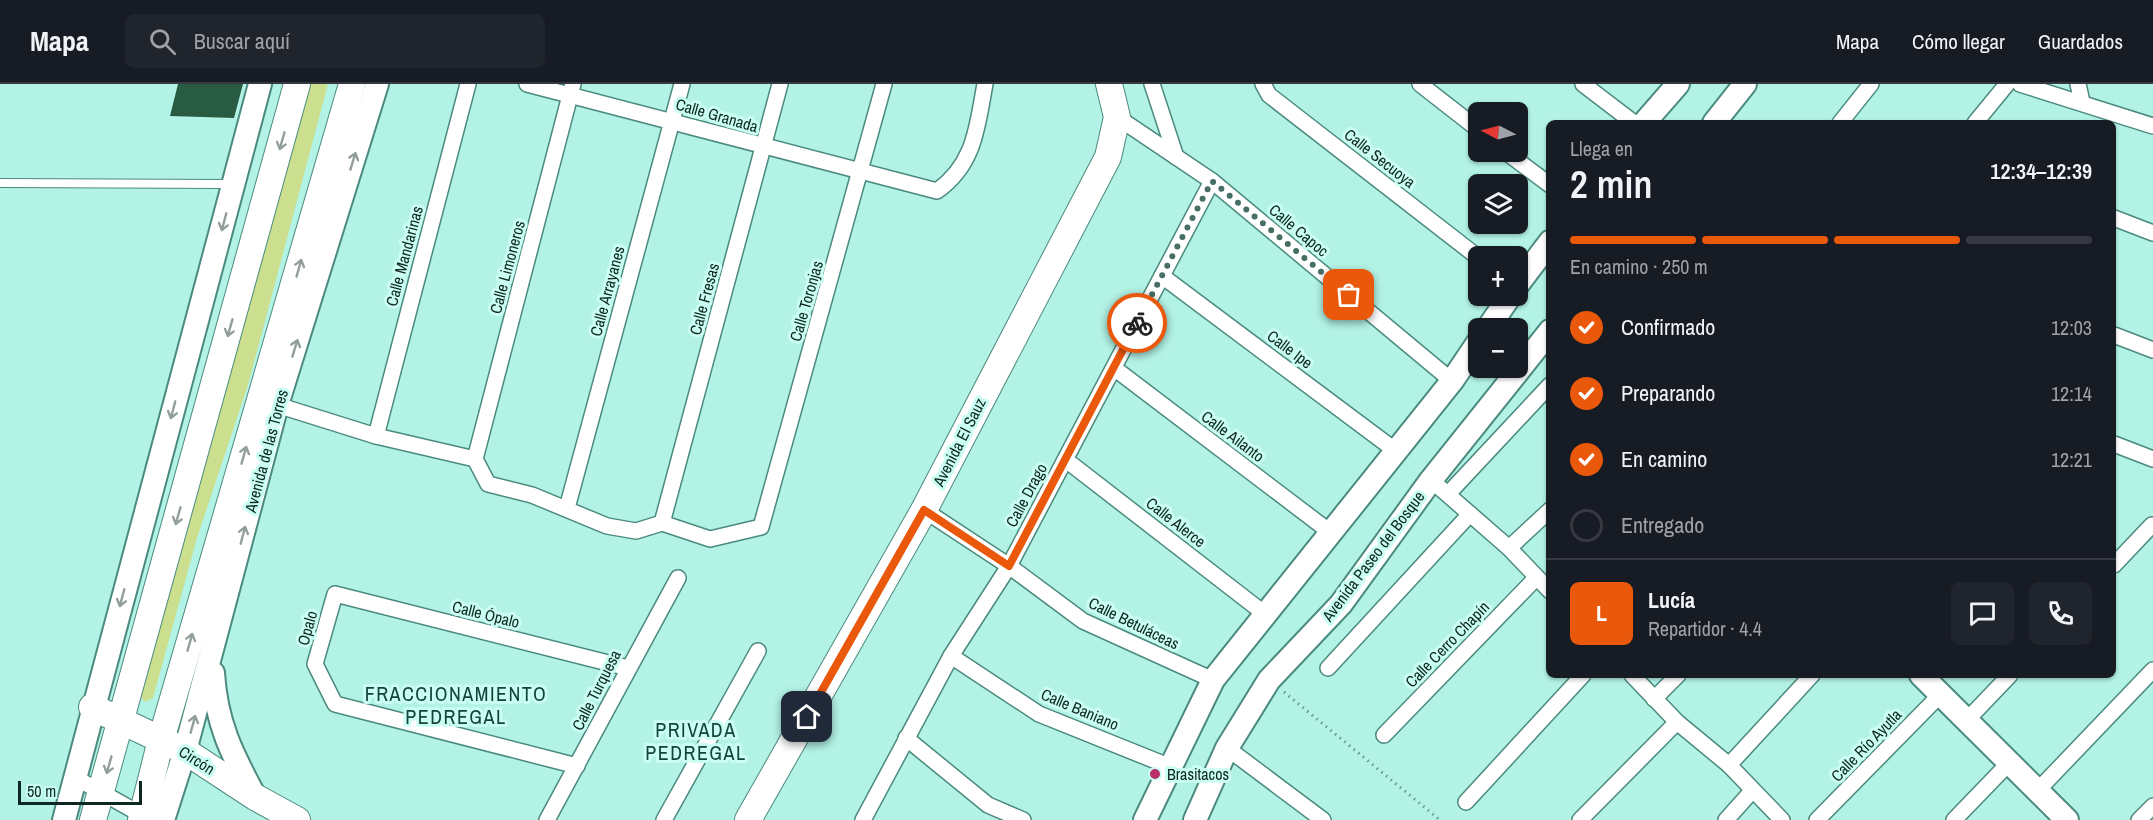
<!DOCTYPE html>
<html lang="es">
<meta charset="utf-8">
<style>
body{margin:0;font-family:"Archivo Narrow",sans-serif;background:#20242c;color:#f1f3f6;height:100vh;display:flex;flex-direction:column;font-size:22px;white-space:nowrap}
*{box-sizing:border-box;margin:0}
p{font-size:20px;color:#9ea1a6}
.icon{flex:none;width:33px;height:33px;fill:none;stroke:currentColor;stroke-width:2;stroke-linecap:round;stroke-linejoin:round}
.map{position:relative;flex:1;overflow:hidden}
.panel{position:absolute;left:1546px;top:36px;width:570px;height:558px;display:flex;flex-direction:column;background:#171b24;border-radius:9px;box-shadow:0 2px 4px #0004}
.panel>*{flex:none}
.needle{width:39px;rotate:276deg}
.controls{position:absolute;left:1468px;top:18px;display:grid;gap:12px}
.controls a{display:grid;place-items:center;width:60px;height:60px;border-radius:9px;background:#171b24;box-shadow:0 2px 4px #0004;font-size:30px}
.scale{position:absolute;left:18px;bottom:15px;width:124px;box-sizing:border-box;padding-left:6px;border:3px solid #0d2723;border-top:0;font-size:16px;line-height:21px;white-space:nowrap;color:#0d2723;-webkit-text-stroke:4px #cbfef2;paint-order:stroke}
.pin{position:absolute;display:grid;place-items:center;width:51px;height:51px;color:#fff;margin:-26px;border-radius:12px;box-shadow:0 3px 9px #0006}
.courier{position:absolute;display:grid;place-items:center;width:60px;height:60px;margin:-30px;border:4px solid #ea580c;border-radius:50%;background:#fff;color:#222;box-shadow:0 2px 8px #0007}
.overview em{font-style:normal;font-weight:600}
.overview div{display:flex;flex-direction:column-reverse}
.overview{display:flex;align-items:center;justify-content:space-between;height:102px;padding:0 24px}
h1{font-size:39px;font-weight:600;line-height:45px}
.bar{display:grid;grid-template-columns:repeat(4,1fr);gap:9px 6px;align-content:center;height:72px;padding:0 24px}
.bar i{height:8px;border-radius:4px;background:#363941}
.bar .current{background:#ea580c}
.bar p{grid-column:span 4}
.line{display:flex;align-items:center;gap:15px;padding:0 24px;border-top:2px solid #363941}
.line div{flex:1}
.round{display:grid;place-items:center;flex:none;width:63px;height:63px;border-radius:9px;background:#20242c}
ol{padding:0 24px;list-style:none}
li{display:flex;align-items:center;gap:18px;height:66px}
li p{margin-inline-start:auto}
li .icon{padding:6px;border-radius:50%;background:#ea580c;color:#fff;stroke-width:4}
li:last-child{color:#9ea1a6}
li i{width:33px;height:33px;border:3px solid #363941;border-radius:50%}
header{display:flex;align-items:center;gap:36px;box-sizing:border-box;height:84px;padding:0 30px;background:#171b24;border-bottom:2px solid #363941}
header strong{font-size:28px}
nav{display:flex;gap:33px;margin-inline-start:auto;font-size:21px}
.search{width:420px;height:54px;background:#20242c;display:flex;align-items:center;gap:15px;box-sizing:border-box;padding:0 21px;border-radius:9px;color:#9ea1a6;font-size:22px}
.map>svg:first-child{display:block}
</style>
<header>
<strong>Mapa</strong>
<div class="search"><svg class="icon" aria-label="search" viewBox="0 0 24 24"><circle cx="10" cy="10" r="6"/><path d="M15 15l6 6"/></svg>Buscar aquí</div>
<nav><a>Mapa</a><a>Cómo llegar</a><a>Guardados</a></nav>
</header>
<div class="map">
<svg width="2153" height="736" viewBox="0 0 2153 736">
<rect width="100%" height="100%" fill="#b3f3e6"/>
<polygon fill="#cbdf8e" points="303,0 328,0 248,301 197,454 153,614 145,618 139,611"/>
<polygon fill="#295a42" points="178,0 243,0 234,34 170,32"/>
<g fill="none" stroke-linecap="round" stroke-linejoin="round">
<g stroke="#4b8a7e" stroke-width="10">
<polyline id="lane" points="0,99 229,100"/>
</g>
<g stroke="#4b8a7e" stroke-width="18">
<g id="street">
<path d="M527,0L937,107C975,80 977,43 985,0"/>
<polyline points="1152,0 1176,73"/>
<polyline points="1263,0 1269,11 1479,174"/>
<polyline points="1420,0 1479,46"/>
<polyline points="1583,0 1634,39"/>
<polyline points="2020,0 2153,42"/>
<polyline points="2078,0 2082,18"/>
<polyline points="1117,33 1212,97 1452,297"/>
<polyline points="1840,39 1871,0"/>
<polyline points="1975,39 2007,0"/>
<polyline points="1506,68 1550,101"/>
<polyline points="2114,134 2153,149"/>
<polyline points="1162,192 1396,367"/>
<polyline points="2114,251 2153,266"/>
<polyline points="1114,284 1330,448"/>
<polyline points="277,321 376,352 475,375 488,400 532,411 607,442 636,447 662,439 710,455 761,443 884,0"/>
<polyline points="376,352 468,0"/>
<polyline points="2114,360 2153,375"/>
<polyline points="475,375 573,0"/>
<polyline points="1066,376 1265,530"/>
<polyline points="1431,396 1509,464 1550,507"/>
<polyline points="1448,410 1550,301"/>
<polyline points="567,424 682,0"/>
<polyline points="924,426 1009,482 1083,537 1213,596"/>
<polyline points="662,439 780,0"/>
<polyline points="1509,464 1550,426"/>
<polyline points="2114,481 2152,441"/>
<polyline points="951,572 1039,630 1171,683"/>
<polyline points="1328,584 1470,430"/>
<polyline points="1632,591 1677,638 1729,681 1782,736"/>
<polyline points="1654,615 1678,591"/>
<polyline points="1967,636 2010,591"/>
<polyline points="1384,651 1536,494"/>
<polyline points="906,654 988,721 1023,736"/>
<polyline points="1227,664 1323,736"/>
<polyline points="1729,681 1812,591"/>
<polyline points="577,682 335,620 315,580 335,510 628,584"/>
<polyline points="76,694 149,735"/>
<polyline points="2039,705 2153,586"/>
<polyline points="1466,718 1583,591"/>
<polyline points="547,736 678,494"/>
<polyline points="664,736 758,567"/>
<polyline points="863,736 951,572 1009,482 1212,97"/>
<polyline points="1580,736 1677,638"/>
<polyline points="1726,736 1752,707"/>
<polyline points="1817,736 1940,611"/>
<polyline points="1954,736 2009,679"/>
<polyline points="2139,736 2153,722"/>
</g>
</g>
<g stroke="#4b8a7e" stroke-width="26">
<g id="secondary">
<polyline points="1644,39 1678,0"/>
<polyline points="1714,39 1745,0"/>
<polyline points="1518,200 1550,158"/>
<polyline points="1488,244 1510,212"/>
<path d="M213,589C216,639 232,670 255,713"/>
<polyline points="1921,591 2067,736"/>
<polyline points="64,736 260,0"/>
<polyline points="163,736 185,667 277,321 377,0"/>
<polyline points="1145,736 1213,596 1452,297 1479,257"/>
<polyline points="1195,736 1227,664 1269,596 1341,520 1431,396 1550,247"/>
</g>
</g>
<g stroke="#4b8a7e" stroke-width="28">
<g id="primary">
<polyline points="92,623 185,667 255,713 297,736"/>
<polyline points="93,736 297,0"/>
<polyline points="141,736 161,656 352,0"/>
<polyline points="748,736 924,426 1108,73 1117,33 1109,0"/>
</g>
</g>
<polyline stroke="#69988f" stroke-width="3" stroke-dasharray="1.5 4.5" stroke-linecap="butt" points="1284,608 1440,736"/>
<use href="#lane" stroke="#fff" stroke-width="8"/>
<use href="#street" stroke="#fff" stroke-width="15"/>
<use href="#secondary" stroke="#fff" stroke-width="22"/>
<use href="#primary" stroke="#fff" stroke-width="26"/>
</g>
<defs><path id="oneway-shaft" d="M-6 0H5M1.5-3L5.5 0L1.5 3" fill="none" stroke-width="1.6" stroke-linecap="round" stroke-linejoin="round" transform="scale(1.5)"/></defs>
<g stroke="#929e9c">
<use href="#oneway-shaft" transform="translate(282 57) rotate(106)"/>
<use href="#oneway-shaft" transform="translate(353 77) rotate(-73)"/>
<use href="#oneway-shaft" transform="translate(224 138) rotate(105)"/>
<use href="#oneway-shaft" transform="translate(299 184) rotate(-74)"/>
<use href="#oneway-shaft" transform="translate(230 244) rotate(106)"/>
<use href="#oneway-shaft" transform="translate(295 264) rotate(-73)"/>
<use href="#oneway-shaft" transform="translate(173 326) rotate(105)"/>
<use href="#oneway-shaft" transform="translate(244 371) rotate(-74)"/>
<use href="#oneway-shaft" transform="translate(178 432) rotate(106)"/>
<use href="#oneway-shaft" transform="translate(243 451) rotate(-75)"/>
<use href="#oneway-shaft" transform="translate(122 514) rotate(105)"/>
<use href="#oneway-shaft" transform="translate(190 558) rotate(-74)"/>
<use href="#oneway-shaft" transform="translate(193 640) rotate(-75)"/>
<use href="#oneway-shaft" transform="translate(109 681) rotate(106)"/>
</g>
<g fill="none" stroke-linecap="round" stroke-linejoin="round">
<polyline stroke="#476e67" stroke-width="6" stroke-dasharray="0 10.8" points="1137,239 1212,97 1349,211"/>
<polyline stroke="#ea580c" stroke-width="8" points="807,633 924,426 1009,482 1137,239"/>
</g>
<circle fill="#b82e68" stroke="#cbfef2" stroke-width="2" cx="1155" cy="690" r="6"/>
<g text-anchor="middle" stroke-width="6" stroke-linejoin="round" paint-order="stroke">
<g font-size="16" fill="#0d2723" stroke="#cbfef2">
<text transform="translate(717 31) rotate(16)" y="6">Calle Granada</text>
<text transform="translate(1380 74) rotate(38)" y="6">Calle Secuoya</text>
<text transform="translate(1299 146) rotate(40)" y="6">Calle Capoc</text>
<text transform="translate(404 172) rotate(-75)" y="6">Calle Mandarinas</text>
<text transform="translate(507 183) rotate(-75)" y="6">Calle Limoneros</text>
<text transform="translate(607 207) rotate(-75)" y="6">Calle Arrayanes</text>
<text transform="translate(704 215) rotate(-75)" y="6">Calle Fresas</text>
<text transform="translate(806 217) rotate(-74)" y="6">Calle Toronjas</text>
<text transform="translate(1290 265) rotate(37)" y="6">Calle Ipe</text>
<text transform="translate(1233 352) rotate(37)" y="6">Calle Ailanto</text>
<text transform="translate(959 358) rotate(-63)" y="6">Avenida El Sauz</text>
<text transform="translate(266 367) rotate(-75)" y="6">Avenida de las Torres</text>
<text transform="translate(1026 411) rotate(-62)" y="6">Calle Drago</text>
<text transform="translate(1176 438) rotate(38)" y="6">Calle Alerce</text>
<text transform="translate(1373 472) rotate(-53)" y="6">Avenida Paseo del Bosque</text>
<text transform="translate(486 530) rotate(14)" y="6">Calle Ópalo</text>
<text transform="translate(1134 539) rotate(26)" y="6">Calle Betuláceas</text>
<text transform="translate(307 544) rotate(-74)" y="6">Opalo</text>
<text transform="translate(1447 560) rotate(-46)" y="6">Calle Cerro Chapín</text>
<text transform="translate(596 606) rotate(-63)" y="6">Calle Turquesa</text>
<text transform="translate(1080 625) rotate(23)" y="6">Calle Baniano</text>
<text transform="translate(1866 661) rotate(-46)" y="6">Calle Río Ayutla</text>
<text transform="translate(197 676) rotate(32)" y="6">Circón</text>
</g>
<g font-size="16" fill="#0d2723" stroke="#cbfef2" text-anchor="start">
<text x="1167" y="696">Brasitacos</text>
</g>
<g font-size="20" letter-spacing="1.5" fill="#13443c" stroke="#cbfef2">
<text x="456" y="617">FRACCIONAMIENTO<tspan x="456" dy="23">PEDREGAL</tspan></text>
<text x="696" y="653">PRIVADA<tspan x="696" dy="23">PEDREGAL</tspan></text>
</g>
</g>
</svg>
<div class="controls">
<a><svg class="needle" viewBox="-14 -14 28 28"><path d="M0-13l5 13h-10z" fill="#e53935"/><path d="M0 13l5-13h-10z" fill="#9ea1a6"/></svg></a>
<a><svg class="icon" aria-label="layers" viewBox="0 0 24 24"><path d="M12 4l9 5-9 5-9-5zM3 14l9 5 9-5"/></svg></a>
<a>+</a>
<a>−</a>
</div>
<div class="scale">50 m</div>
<div class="pin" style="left:1349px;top:211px;background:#ea580c"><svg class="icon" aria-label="bag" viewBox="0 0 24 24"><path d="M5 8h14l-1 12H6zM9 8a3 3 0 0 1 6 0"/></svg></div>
<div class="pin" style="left:807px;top:633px;background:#1f2937"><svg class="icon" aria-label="home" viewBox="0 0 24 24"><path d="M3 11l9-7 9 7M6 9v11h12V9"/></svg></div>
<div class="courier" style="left:1137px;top:239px"><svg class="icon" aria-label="bike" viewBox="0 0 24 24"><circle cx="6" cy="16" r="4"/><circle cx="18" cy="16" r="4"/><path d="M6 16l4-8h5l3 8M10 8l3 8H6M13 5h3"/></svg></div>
<section class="panel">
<div class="overview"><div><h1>2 min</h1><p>Llega en</p></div><em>12:34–12:39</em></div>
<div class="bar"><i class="current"></i><i class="current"></i><i class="current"></i><i></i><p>En camino · 250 m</p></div>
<ol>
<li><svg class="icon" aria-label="check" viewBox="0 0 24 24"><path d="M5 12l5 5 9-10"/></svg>Confirmado<p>12:03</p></li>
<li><svg class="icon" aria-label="check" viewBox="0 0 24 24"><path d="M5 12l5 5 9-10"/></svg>Preparando<p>12:14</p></li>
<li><svg class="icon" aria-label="check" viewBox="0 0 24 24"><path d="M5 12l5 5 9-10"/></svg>En camino<p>12:21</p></li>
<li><i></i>Entregado</li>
</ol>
<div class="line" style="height:108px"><b class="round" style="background:#ea580c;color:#fff">L</b><div><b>Lucía</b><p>Repartidor · 4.4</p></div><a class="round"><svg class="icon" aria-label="chat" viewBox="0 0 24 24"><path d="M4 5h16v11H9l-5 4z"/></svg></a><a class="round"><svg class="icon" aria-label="phone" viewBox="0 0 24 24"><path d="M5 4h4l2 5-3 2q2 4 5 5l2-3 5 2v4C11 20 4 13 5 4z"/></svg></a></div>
</section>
</div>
